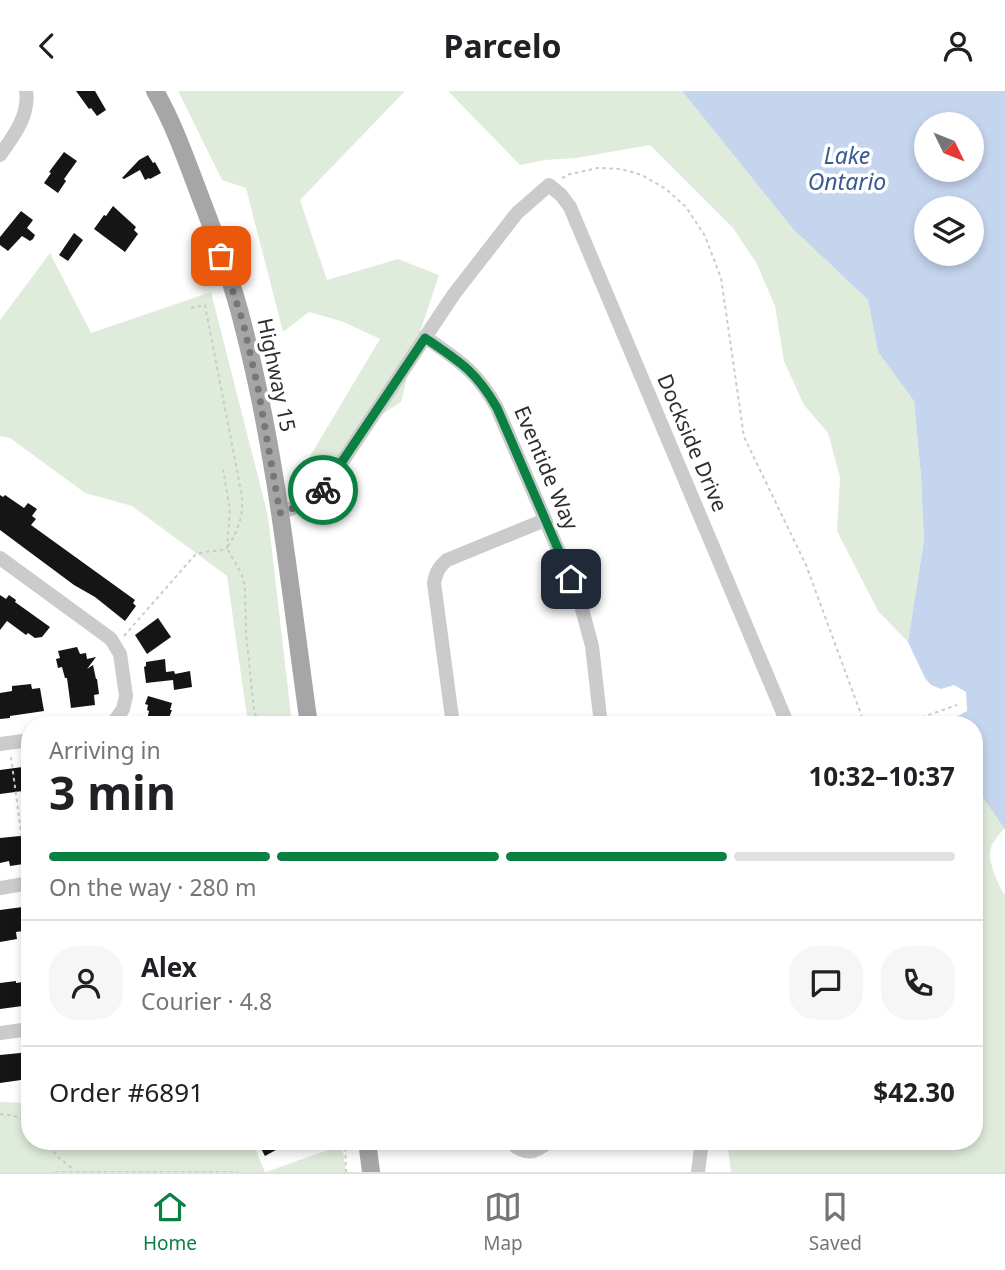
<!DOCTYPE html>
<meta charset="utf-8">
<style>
body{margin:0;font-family:"Noto Sans",sans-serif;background:#f6f6f6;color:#202124;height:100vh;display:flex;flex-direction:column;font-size:26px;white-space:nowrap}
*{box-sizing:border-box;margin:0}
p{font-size:23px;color:#757577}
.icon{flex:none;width:38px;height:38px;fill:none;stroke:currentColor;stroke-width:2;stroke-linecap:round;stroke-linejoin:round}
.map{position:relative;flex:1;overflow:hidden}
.drawer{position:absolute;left:21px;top:625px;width:962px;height:434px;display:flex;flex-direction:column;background:#fff;border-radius:28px;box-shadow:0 4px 10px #0003}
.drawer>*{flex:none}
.needle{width:46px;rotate:133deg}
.fabs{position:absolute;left:914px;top:21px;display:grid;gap:14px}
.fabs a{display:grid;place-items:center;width:70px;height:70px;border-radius:50%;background:#fff;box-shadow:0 4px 10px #0003;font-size:35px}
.pin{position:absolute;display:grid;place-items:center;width:60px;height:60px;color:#fff;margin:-30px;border-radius:14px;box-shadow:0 4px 10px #0006}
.courier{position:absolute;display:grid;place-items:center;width:70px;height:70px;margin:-35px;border:5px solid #0b8043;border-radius:50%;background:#fff;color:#222;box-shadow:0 2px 9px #0007}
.head em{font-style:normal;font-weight:700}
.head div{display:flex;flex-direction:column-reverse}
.head{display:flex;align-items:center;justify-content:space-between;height:119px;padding:0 28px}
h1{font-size:46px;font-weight:700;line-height:52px}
.bar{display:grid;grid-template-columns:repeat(4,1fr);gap:10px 7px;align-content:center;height:84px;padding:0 28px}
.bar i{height:9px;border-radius:5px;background:#e0e0e0}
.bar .active{background:#0b8043}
.bar p{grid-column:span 4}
.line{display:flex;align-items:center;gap:18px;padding:0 28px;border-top:2px solid #e0e0e0}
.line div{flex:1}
.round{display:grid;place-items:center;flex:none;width:74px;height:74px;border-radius:28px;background:#f6f6f6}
header{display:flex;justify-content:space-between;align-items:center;height:91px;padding:0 28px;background:#fff;font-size:32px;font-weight:700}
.tabs{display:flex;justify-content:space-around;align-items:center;height:98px;border-top:2px solid #e0e0e0;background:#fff;font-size:19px;color:#757577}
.tabs a{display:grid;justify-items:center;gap:4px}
.tabs .active{color:#0b8043}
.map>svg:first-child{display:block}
</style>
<header><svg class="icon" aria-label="back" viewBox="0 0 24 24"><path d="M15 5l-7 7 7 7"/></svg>Parcelo<svg class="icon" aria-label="person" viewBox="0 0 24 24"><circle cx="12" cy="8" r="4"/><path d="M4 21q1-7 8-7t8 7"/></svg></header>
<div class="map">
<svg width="1005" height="1081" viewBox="0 0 1005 1081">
<rect width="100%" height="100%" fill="#fff"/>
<g fill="#e0ecdb">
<polygon points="178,0 405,0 300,109 327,189 398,168 439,184 414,259 401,311 354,342 317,396 300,382 380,248 341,230 309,221 283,241 246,97 222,89"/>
<polygon points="448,0 682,0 793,138 868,209 878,261 914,310 921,386 924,449 908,551 878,520 837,440 840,386 828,342 804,314 784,270 775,215 757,173 733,137 650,54 576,67 545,69 520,74"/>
<polygon points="50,162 91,242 211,201 268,425 292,633 248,633 227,485 132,415 85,402 10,347 0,345 0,229"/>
<path d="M975,683L1005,737C989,754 986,761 995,784C998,791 1000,798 1005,804V1081H731L727,1050H975Z"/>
<polygon points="0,1011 30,1012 30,1050 252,1050 265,1081 0,1081"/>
<polygon points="342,1054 346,1081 266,1081"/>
</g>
<path fill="#c5d5ee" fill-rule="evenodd" d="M682,0H1005V738L975,695V634L943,633L967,620L966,601L954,594L941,598L931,594L925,587L908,551L924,449L921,386L914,310L878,261L868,209L793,138ZM926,33H971V79H926ZM926,117H971V163H926Z"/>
<g fill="#151515">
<polygon points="76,0 95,0 106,19 97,25 91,17 89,18"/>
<polygon points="64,61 77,70 64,88 66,90 58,102 44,92 51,82 49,81"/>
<polygon points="148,64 153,72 155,71 161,82 150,88 149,87 145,89 140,79 124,88 122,87 139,69"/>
<polygon points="113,115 136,136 134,139 138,143 125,161 94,138 104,124 106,125"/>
<polygon points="21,120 33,129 27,137 35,144 33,148 30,150 22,145 8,160 0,154 0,146"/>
<polygon points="74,142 83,149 68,170 59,164"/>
<polygon points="0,404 3,406 5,404 24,417 28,412 37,418 32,425 36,428 31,434 135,509 133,512 136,515 125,530 95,506 74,494 0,439"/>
<polygon points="0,504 6,508 9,504 16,509 15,511 50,536 42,546 35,547 28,542 26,544 7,530 0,539"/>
<polygon points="158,527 171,546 147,563 135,544"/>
<polygon points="77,556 80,563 86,562 87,568 96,566 87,578 93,574 96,588 97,588 99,603 94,604 95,614 71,617 67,587 65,587 62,576 58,577 56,568 60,567 58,560"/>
<polygon points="165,568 166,581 174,580 175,583 190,580 192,596 174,599 173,589 146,592 144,576 146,575 146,571"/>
<polygon points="31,593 32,598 40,597 44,620 10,625 10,627 0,628 0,602 12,600 12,595"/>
<polygon points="148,605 172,612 170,619 172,619 166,634 146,634 149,620 147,619 148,614 145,613"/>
<polygon points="30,675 30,699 0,703 0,679"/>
<polygon points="30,744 30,772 10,775 9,770 0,772 0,747"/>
<polygon points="30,815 30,839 16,841 17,848 0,851 0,819"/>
<polygon points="16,890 16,892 30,890 30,914 0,918 0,892"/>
<polygon points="30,961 30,973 26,974 28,988 0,992 0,964"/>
<polygon points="257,1050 292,1050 265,1065"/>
</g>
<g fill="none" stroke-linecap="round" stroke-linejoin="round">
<g stroke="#cbcbcb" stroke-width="2" stroke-dasharray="3.5 3.5" stroke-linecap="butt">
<polyline points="562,87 570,83 598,77 621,78 642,84 666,98 686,116 705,145 721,187 744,346 806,474 865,634"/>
<path d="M191,217L205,214L242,405C243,427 239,437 227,457L242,484L245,496L246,542L254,619L259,634"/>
<path d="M124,545L194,465C205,458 217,462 227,457L230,418L223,379"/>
<polyline points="910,634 923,626 957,614"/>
<polyline points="11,666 26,779"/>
<path d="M0,1023C12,1024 21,1025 30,1035"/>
<polyline points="44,1050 59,1067 73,1078"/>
<polyline points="345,1050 346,1081"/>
<polyline points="55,1081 238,1081"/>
</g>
<g stroke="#cbcbcb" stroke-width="14">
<path d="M0,64C13,46 30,24 26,0"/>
<path d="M425,246C459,270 477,280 497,317L579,507L592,555L601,634"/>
<path d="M280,422C301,414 314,410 328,392L454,203L517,122L549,94L561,104L570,116L788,634"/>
<polyline points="0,467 111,548 120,563 126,605 123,618 116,628 110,634"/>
<path d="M453,634L434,492C436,481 439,476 447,469L545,429"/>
<polyline points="0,653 30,649"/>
<polyline points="0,797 30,792"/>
<polyline points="0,942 30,938"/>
<path d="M510,1050C523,1065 535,1063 549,1050"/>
<polyline points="698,1081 702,1050"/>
</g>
<g stroke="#a6a6a6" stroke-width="18">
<path d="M155,0C175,35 188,74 203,113C218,152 233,193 243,234C277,364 290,500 309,634"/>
<polyline points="367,1050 371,1081"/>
</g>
</g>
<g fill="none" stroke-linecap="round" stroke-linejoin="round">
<path stroke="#777" stroke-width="7" stroke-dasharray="0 12.6" d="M221,165L243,231L258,297L280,422C295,416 312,412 323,399"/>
<path stroke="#0b8043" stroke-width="9" d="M323,399L425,247C459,270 476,280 497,317L571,488"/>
</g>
<g text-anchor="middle" stroke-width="7" stroke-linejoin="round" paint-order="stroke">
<g font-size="21" fill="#2e2e2e" stroke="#fff">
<text transform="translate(276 284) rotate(78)" y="7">Highway 15</text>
<text transform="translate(692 352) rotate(67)" y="7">Dockside Drive</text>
<text transform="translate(546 377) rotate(67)" y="7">Eventide Way</text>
</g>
<g font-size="23" font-style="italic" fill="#375b95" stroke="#fff">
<text x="847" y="73">Lake<tspan x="847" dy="26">Ontario</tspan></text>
</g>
</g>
</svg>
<div class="fabs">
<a><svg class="needle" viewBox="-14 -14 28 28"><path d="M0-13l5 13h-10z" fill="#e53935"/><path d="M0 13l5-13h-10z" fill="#757577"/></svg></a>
<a><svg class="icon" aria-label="layers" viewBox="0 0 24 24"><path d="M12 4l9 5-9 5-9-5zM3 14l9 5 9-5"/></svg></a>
</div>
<div class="pin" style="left:221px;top:165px;background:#ea580c"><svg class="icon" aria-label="bag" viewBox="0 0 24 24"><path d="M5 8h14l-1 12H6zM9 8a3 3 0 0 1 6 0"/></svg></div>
<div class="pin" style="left:571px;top:488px;background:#1f2937"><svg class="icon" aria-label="home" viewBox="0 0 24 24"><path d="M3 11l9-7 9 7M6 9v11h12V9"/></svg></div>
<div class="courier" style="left:323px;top:399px"><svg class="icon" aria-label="bike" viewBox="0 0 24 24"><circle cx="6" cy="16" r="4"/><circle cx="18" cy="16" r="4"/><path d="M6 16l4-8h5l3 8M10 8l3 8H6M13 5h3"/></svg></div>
<section class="drawer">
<div class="head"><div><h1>3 min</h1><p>Arriving in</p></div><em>10:32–10:37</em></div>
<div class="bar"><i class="active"></i><i class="active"></i><i class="active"></i><i></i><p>On the way · 280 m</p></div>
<div class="line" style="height:126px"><a class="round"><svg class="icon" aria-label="person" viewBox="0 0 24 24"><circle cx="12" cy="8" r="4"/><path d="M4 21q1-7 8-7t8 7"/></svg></a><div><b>Alex</b><p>Courier · 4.8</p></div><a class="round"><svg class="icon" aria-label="chat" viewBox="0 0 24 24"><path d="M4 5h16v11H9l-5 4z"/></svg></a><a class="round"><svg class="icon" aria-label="phone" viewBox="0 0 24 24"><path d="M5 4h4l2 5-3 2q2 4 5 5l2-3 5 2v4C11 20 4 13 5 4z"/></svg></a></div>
<div class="line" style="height:91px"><div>Order #6891</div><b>$42.30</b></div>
</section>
</div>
<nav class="tabs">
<a class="active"><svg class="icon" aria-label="home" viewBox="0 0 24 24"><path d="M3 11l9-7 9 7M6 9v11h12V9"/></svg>Home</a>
<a><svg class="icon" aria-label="map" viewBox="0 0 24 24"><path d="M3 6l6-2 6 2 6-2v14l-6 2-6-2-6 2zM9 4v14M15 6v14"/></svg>Map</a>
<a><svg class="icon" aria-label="saved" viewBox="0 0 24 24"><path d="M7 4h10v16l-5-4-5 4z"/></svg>Saved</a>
</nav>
